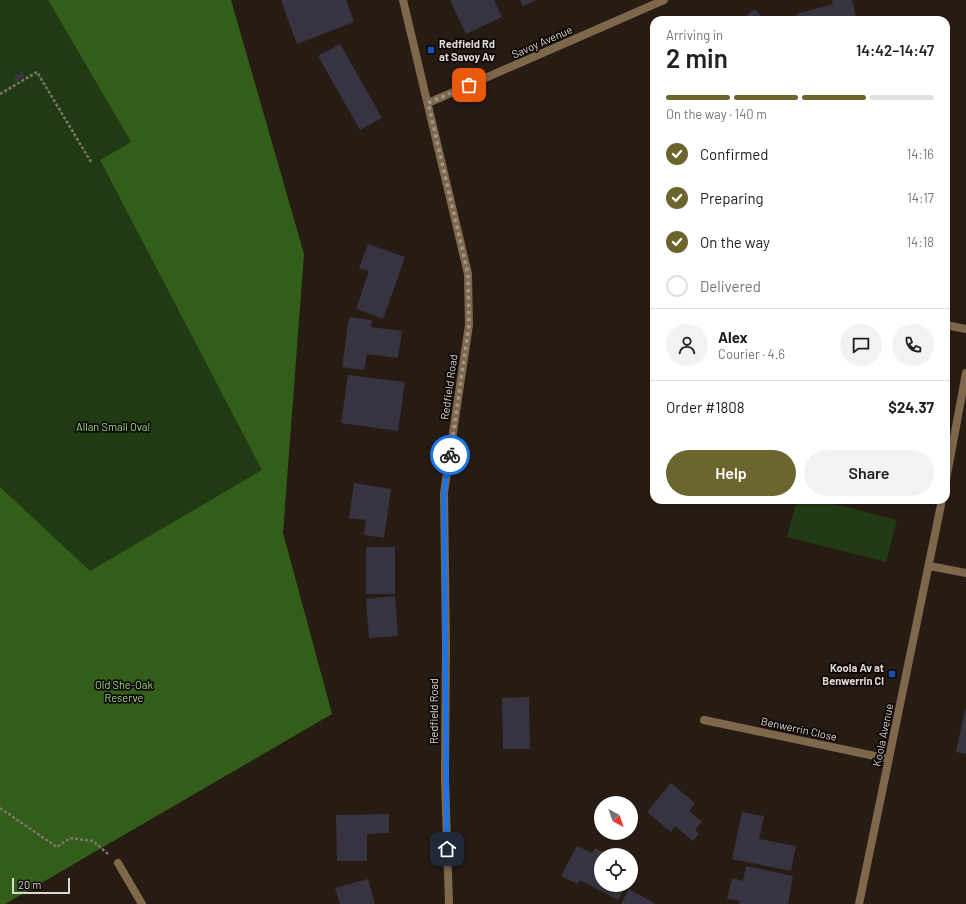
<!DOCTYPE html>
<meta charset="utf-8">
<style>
body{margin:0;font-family:Barlow,sans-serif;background:#f2f2f2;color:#202124;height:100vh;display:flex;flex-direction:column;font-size:15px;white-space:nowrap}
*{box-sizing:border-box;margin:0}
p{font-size:13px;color:#757577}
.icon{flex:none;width:22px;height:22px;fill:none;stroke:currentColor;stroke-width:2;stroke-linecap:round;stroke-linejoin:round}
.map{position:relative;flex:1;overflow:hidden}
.details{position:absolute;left:650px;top:16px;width:300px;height:488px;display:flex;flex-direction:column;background:#fff;border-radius:12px;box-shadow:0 1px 3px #0004}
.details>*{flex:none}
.needle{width:26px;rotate:140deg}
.buttons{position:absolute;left:594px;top:796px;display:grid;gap:8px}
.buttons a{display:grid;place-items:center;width:44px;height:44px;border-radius:50%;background:#fff;box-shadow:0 1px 3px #0004;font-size:20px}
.scale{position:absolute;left:12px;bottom:10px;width:58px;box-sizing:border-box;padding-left:4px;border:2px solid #ded6d1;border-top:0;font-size:11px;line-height:14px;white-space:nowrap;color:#ded6d1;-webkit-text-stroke:3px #0c0705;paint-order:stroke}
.pin{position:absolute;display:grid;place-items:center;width:34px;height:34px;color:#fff;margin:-17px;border-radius:8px;box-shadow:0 2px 6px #0006}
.courier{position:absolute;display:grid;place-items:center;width:40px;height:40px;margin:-20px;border:3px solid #1a73e8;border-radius:50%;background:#fff;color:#222;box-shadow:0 1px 5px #0007}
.head em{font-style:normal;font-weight:600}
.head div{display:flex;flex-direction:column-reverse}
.head{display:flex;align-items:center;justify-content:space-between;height:68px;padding:0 16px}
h1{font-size:26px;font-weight:600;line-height:30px}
.bar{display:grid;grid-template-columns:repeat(4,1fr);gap:6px 4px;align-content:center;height:48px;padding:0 16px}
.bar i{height:5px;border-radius:3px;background:#e0e0e0}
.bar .selected{background:#6c662e}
.bar p{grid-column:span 4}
.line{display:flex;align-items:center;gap:10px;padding:0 16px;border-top:1px solid #e0e0e0}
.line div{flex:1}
.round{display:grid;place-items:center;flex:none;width:42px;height:42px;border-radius:21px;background:#f2f2f2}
ol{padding:0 16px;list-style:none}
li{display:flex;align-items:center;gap:12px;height:44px}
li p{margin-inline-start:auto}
li .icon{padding:4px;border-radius:50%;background:#6c662e;color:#fff;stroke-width:4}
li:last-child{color:#757577}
li i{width:22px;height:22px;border:2px solid #e0e0e0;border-radius:50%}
.primary-button{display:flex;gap:8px;margin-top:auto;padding:8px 16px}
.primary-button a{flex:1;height:46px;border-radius:24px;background:#6c662e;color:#fff;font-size:16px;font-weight:600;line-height:46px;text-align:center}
.primary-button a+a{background:#f2f2f2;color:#202124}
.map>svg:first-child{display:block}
</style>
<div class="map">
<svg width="966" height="904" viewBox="0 0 966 904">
<rect width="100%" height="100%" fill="#271c14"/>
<g fill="#203a14">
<polygon points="0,0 48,0 131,142 100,160 263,470 287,476 283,533 332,714 5,904 0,904"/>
<polygon points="797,500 819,500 897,520 886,562 787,537"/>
</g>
<polygon fill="#325e19" points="48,0 231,0 304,254 283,533 332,714 5,904 0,904 0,487 90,571 262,470 100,160 131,142"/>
<g fill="#373340">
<polygon points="281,0 346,0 354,22 297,44"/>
<polygon points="450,0 494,0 502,17 466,34"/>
<polygon points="520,0 537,0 523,6"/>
<polygon points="832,0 852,0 857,20 798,20 796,14 833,4"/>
<polygon points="754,9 765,20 742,20"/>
<polygon points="340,44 382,118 360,130 318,56"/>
<polygon points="22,72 25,76 16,82 13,77"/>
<polygon points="368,244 405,257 383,319 356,309 369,271 359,268"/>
<polygon points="349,317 372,320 371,327 402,331 398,358 367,354 364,370 342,367"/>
<polygon points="348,375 405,382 398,431 341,423"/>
<polygon points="354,483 391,489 384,538 364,535 366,520 349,518"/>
<rect x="366" y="547" width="29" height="47"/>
<polygon points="395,596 398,636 369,638 366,599"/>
<polygon points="529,697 530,749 503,749 502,698"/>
<polygon points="965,709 966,709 966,754 956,752"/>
<polygon points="671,783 695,803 689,811 702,822 695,830 699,834 693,841 675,826 671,832 647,812"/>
<polygon points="742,812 764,816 759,839 796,846 791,871 732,859"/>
<polygon points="389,814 389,833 367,834 367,861 337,861 336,815"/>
<polygon points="577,846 592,853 595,848 608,855 601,855 601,885 626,885 618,900 580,880 577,884 561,876"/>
<polygon points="746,866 793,876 788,904 739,904 740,901 727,899 732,878 743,881"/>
<polygon points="368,879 375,904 340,904 335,888"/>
<polygon points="629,889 656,904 621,904"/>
</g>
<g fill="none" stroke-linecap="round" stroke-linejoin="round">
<g stroke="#7d736c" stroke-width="2.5" stroke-dasharray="3 2" stroke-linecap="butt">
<polyline points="0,94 37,72 91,162"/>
<polyline points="0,808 57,847 70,838 93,841 108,854"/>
</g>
<g stroke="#7f674c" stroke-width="8">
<polyline points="403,0 468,274 469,325 444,493 446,646 445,778 449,904"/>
<polyline points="428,103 664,0"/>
<polyline points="946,325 966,329"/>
<polyline points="946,480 966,373"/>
<polyline points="930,566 966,573"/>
<polyline points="704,720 889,759"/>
<polyline points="118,863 142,904"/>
<polyline points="859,904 942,500"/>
</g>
</g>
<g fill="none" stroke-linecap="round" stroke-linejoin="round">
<polyline stroke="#9e958f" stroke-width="4" stroke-dasharray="0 7.2" points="450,455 469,325 468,274 428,103 469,85"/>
<polyline stroke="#1a73e8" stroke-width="5" points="447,849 444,493 450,455"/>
</g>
<g fill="#1a4fb4" stroke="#0c0705" stroke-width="1.5">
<rect x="427" y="46" width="8" height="8" rx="2"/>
<rect x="888" y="670" width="8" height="8" rx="2"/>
</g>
<g text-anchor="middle" stroke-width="3.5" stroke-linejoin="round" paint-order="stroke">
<g font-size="11" fill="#ded6d1" stroke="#0c0705">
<text transform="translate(542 42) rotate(-24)" y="4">Savoy Avenue</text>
<text transform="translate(449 387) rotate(-82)" y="4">Redfield Road</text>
<text transform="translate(434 711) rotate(-90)" y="4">Redfield Road</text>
<text transform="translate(799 729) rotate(12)" y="4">Benwerrin Close</text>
<text transform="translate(883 735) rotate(-78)" y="4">Koola Avenue</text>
</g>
<g font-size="11" font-weight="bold" fill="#ded6d1" stroke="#0c0705" text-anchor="start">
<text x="439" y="48">Redfield Rd<tspan x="439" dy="13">at Savoy Av</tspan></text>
<text x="884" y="672" text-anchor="end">Koola Av at<tspan x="884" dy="13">Benwerrin Cl</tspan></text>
</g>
<g font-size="11" fill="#9adb7d" stroke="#0c0705">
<text x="113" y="431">Allan Small Oval</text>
<text x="124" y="689">Old She-Oak<tspan x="124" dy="13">Reserve</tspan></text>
</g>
</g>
</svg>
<div class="buttons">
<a><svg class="needle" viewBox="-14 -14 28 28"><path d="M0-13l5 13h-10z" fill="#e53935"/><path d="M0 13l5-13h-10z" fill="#757577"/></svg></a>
<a><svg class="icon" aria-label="locate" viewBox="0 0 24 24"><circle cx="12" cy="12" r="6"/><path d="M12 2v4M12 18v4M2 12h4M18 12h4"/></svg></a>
</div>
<div class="scale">20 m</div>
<div class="pin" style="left:469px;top:85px;background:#ea580c"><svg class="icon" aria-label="bag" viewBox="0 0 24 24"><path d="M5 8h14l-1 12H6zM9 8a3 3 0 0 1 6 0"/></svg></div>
<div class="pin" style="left:447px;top:849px;background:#1f2937"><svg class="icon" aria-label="home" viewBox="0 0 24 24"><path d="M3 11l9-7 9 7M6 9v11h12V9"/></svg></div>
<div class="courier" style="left:450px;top:455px"><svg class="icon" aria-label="bike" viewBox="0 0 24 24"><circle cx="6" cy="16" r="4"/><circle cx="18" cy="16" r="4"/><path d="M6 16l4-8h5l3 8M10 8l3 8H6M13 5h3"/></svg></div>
<section class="details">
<div class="head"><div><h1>2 min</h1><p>Arriving in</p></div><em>14:42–14:47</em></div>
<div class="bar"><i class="selected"></i><i class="selected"></i><i class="selected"></i><i></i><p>On the way · 140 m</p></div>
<ol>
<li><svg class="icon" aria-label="check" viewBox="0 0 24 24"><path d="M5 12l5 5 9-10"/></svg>Confirmed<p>14:16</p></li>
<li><svg class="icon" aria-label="check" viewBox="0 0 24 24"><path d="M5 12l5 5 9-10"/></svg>Preparing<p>14:17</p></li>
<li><svg class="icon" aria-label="check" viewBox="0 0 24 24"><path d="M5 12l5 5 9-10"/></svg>On the way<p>14:18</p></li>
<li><i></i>Delivered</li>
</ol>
<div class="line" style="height:72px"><a class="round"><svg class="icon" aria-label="person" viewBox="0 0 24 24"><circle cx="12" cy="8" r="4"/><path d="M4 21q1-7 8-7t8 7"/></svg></a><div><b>Alex</b><p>Courier · 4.6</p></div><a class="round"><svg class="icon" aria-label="chat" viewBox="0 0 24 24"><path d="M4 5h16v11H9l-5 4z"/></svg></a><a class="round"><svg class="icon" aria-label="phone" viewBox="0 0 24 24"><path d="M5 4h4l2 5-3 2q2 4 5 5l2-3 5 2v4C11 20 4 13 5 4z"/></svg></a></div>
<div class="line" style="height:52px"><div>Order #1808</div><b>$24.37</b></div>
<div class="primary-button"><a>Help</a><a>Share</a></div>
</section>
</div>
